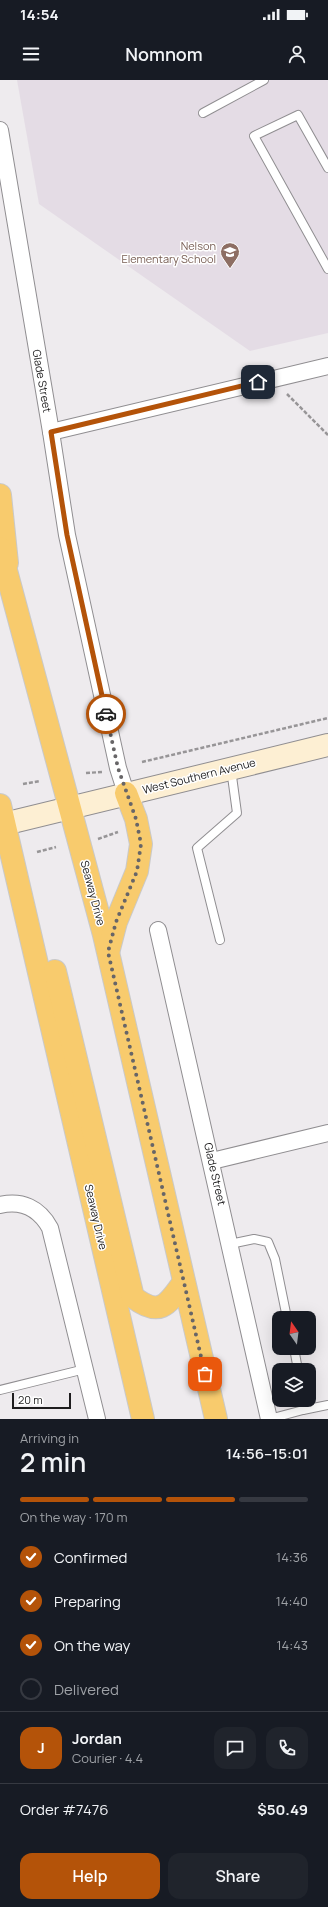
<!DOCTYPE html>
<meta charset="utf-8">
<style>
body{margin:0;font-family:Manrope,sans-serif;background:#20242c;color:#f1f3f6;height:100vh;display:flex;flex-direction:column;font-size:15px;white-space:nowrap}
*{box-sizing:border-box;margin:0}
p{font-size:13px;color:#9ea1a6}
.icon{flex:none;width:22px;height:22px;fill:none;stroke:currentColor;stroke-width:2;stroke-linecap:round;stroke-linejoin:round}
.map{position:relative;height:1339px;overflow:hidden}
.details{display:flex;flex-direction:column;background:#171b24;flex:1}
.details>*{flex:none}
.needle{width:26px;rotate:346deg}
.fabs{position:absolute;left:272px;top:1231px;display:grid;gap:8px}
.fabs a{display:grid;place-items:center;width:44px;height:44px;border-radius:8px;background:#171b24;box-shadow:0 4px 16px #0002;font-size:20px}
.scale{position:absolute;left:12px;bottom:10px;width:59px;box-sizing:border-box;padding-left:4px;border:2px solid #1e1d1e;border-top:0;font-size:11px;line-height:14px;white-space:nowrap;color:#1e1d1e;-webkit-text-stroke:3px #fff;paint-order:stroke}
.pin{position:absolute;display:grid;place-items:center;width:34px;height:34px;color:#fff;margin:-17px;border-radius:8px;box-shadow:0 2px 6px #0006}
.courier{position:absolute;display:grid;place-items:center;width:40px;height:40px;margin:-20px;border:3px solid #b45309;border-radius:50%;background:#fff;color:#222;box-shadow:0 1px 5px #0007}
.overview em{font-style:normal;font-weight:600}
.overview div{display:flex;flex-direction:column-reverse}
.overview{display:flex;align-items:center;justify-content:space-between;height:68px;padding:0 20px}
h1{font-size:26px;font-weight:600;line-height:30px}
.bar{display:grid;grid-template-columns:repeat(4,1fr);gap:6px 4px;align-content:center;height:48px;padding:0 20px}
.bar i{height:5px;border-radius:3px;background:#363941}
.bar .current{background:#b45309}
.bar p{grid-column:span 4}
.line{display:flex;align-items:center;gap:10px;padding:0 20px;border-top:1px solid #363941}
.line div{flex:1}
.round{display:grid;place-items:center;flex:none;width:42px;height:42px;border-radius:12px;background:#20242c}
ol{padding:0 20px;list-style:none}
li{display:flex;align-items:center;gap:12px;height:44px}
li p{margin-inline-start:auto}
li .icon{padding:4px;border-radius:50%;background:#b45309;color:#fff;stroke-width:4}
li:last-child{color:#9ea1a6}
li i{width:22px;height:22px;border:2px solid #363941;border-radius:50%}
.action{display:flex;gap:8px;margin-top:auto;padding:8px 20px}
.action a{flex:1;height:46px;border-radius:12px;background:#b45309;color:#fff;font-size:16px;font-weight:600;line-height:46px;text-align:center}
.action a+a{background:#20242c;color:#f1f3f6}
.status{display:flex;justify-content:space-between;align-items:center;height:28px;padding:0 20px;background:#171b24;direction:ltr}
.status svg{height:11px;fill:currentColor}
header{display:flex;justify-content:space-between;align-items:center;height:52px;padding:0 20px;background:#171b24;font-size:18px;font-weight:600}
.map>svg:first-child{display:block}
</style>
<div class="status"><b>14:54</b><svg viewBox="0 0 49 12"><path d="M0 12V9h3v3zM5 12V6h3v6zM10 12V3h3v9zM15 12V0h3v12zM26 1h20v11H26zM47 4h2v5h-2z"/></svg></div>
<header><svg class="icon" aria-label="menu" viewBox="0 0 24 24"><path d="M4 6h16M4 12h16M4 18h16"/></svg>Nomnom<svg class="icon" aria-label="person" viewBox="0 0 24 24"><circle cx="12" cy="8" r="4"/><path d="M4 21q1-7 8-7t8 7"/></svg></header>
<div class="map">
<svg width="328" height="1339" viewBox="0 0 328 1339">
<rect width="100%" height="100%" fill="#eeebee"/>
<polygon fill="#e4dce5" points="17,0 328,0 328,253 250,271 39,124"/>
<g fill="none" stroke-linecap="round" stroke-linejoin="round">
<g stroke="#908e91" stroke-width="10">
<g id="lane">
<polyline points="203,33 264,0"/>
<polyline points="328,88 298,35 254,56 328,189"/>
<polyline points="220,860 197,768 237,733 231,689"/>
<polyline points="230,1164 254,1159 268,1162 275,1179 287,1238"/>
<polyline points="294,1268 298,1290"/>
<polyline points="0,1310 85,1289"/>
<polyline points="303,1330 328,1325"/>
<polyline points="269,1339 303,1330 305,1320"/>
</g>
</g>
<g stroke="#908e91" stroke-width="18">
<g id="street">
<polyline points="0,50 51,352 67,455 118,688 126,713"/>
<polyline points="51,352 328,286"/>
<polyline points="158,850 269,1339"/>
<polyline points="212,1081 328,1053"/>
<path d="M0,1125C22,1120 39,1128 50,1148L97,1339"/>
</g>
</g>
<g stroke="#908e91" stroke-width="24">
<polyline id="secondary" points="4,744 328,665"/>
</g>
<g stroke="#c9c9c9" stroke-width="24">
<g id="highway">
<polyline points="0,415 7,483"/>
<polyline points="0,468 104,855 216,1339"/>
<polyline points="0,725 143,1339"/>
<polyline points="109,869 116,842 137,791 141,764 136,739 126,713"/>
<path d="M55,891L133,1217C159,1237 167,1226 183,1203"/>
</g>
</g>
<g stroke="#979597" stroke-width="2.5" stroke-dasharray="4 2" stroke-linecap="butt">
<polyline points="287,314 328,355"/>
<polyline points="142,682 328,638"/>
<polyline points="86,693 102,692"/>
<polyline points="23,704 40,701"/>
<polyline points="98,759 118,752"/>
<polyline points="37,772 56,767"/>
</g>
<use href="#lane" stroke="#fff" stroke-width="8"/>
<use href="#street" stroke="#fff" stroke-width="16"/>
<use href="#secondary" stroke="#fdefd3" stroke-width="22"/>
<use href="#highway" stroke="#f8cb6d" stroke-width="22"/>
</g>
<g fill="none" stroke-linecap="round" stroke-linejoin="round">
<polyline stroke="#676567" stroke-width="4" stroke-dasharray="0 7.2" points="106,634 118,688 136,739 141,764 137,791 116,842 108,872 205,1294"/>
<polyline stroke="#b45309" stroke-width="5" points="106,634 67,455 51,352 258,302"/>
</g>
<defs>
<g id="school-pin" transform="scale(1)"><path d="M0 17L-7.5 6A9.5 9.5 0 1 1 7.5 6Z" fill="#8d6e63" stroke="#fff"/><path d="M0-5L7-2L0 1L-7-2ZM-4 1L0 2.5L4 1V4Q0 6-4 4Z" fill="#fff"/></g>
</defs>
<g fill-rule="evenodd">
<use href="#school-pin" x="230" y="172"/>
</g>
<g text-anchor="middle" stroke-width="3" stroke-linejoin="round" paint-order="stroke">
<g font-size="11" fill="#785e54" stroke="#fff" text-anchor="end">
<text x="216" y="170">Nelson<tspan x="216" dy="13">Elementary School</tspan></text>
</g>
<g font-size="11" fill="#1e1d1e" stroke="#fff">
<text transform="translate(42 301) rotate(80)" y="4">Glade Street</text>
<text transform="translate(199 696) rotate(-14)" y="4">West Southern Avenue</text>
<text transform="translate(93 813) rotate(75)" y="4">Seaway Drive</text>
<text transform="translate(215 1094) rotate(77)" y="4">Glade Street</text>
<text transform="translate(96 1137) rotate(77)" y="4">Seaway Drive</text>
</g>
</g>
</svg>
<div class="fabs">
<a><svg class="needle" viewBox="-14 -14 28 28"><path d="M0-13l5 13h-10z" fill="#e53935"/><path d="M0 13l5-13h-10z" fill="#9ea1a6"/></svg></a>
<a><svg class="icon" aria-label="layers" viewBox="0 0 24 24"><path d="M12 4l9 5-9 5-9-5zM3 14l9 5 9-5"/></svg></a>
</div>
<div class="scale">20 m</div>
<div class="pin" style="left:205px;top:1294px;background:#ea580c"><svg class="icon" aria-label="bag" viewBox="0 0 24 24"><path d="M5 8h14l-1 12H6zM9 8a3 3 0 0 1 6 0"/></svg></div>
<div class="pin" style="left:258px;top:302px;background:#1f2937"><svg class="icon" aria-label="home" viewBox="0 0 24 24"><path d="M3 11l9-7 9 7M6 9v11h12V9"/></svg></div>
<div class="courier" style="left:106px;top:634px"><svg class="icon" aria-label="car" viewBox="0 0 24 24"><path d="M5 17H2v-5l4-1 3-4h7l3 4 3 1v5h-3M9 17h6M6 11h13"/><circle cx="7" cy="17" r="2"/><circle cx="17" cy="17" r="2"/></svg></div>
</div>
<section class="details">
<div class="overview"><div><h1>2 min</h1><p>Arriving in</p></div><em>14:56–15:01</em></div>
<div class="bar"><i class="current"></i><i class="current"></i><i class="current"></i><i></i><p>On the way · 170 m</p></div>
<ol>
<li><svg class="icon" aria-label="check" viewBox="0 0 24 24"><path d="M5 12l5 5 9-10"/></svg>Confirmed<p>14:36</p></li>
<li><svg class="icon" aria-label="check" viewBox="0 0 24 24"><path d="M5 12l5 5 9-10"/></svg>Preparing<p>14:40</p></li>
<li><svg class="icon" aria-label="check" viewBox="0 0 24 24"><path d="M5 12l5 5 9-10"/></svg>On the way<p>14:43</p></li>
<li><i></i>Delivered</li>
</ol>
<div class="line" style="height:72px"><b class="round" style="background:#b45309;color:#fff">J</b><div><b>Jordan</b><p>Courier · 4.4</p></div><a class="round"><svg class="icon" aria-label="chat" viewBox="0 0 24 24"><path d="M4 5h16v11H9l-5 4z"/></svg></a><a class="round"><svg class="icon" aria-label="phone" viewBox="0 0 24 24"><path d="M5 4h4l2 5-3 2q2 4 5 5l2-3 5 2v4C11 20 4 13 5 4z"/></svg></a></div>
<div class="line" style="height:52px"><div>Order #7476</div><b>$50.49</b></div>
<div class="action"><a>Help</a><a>Share</a></div>
</section>
